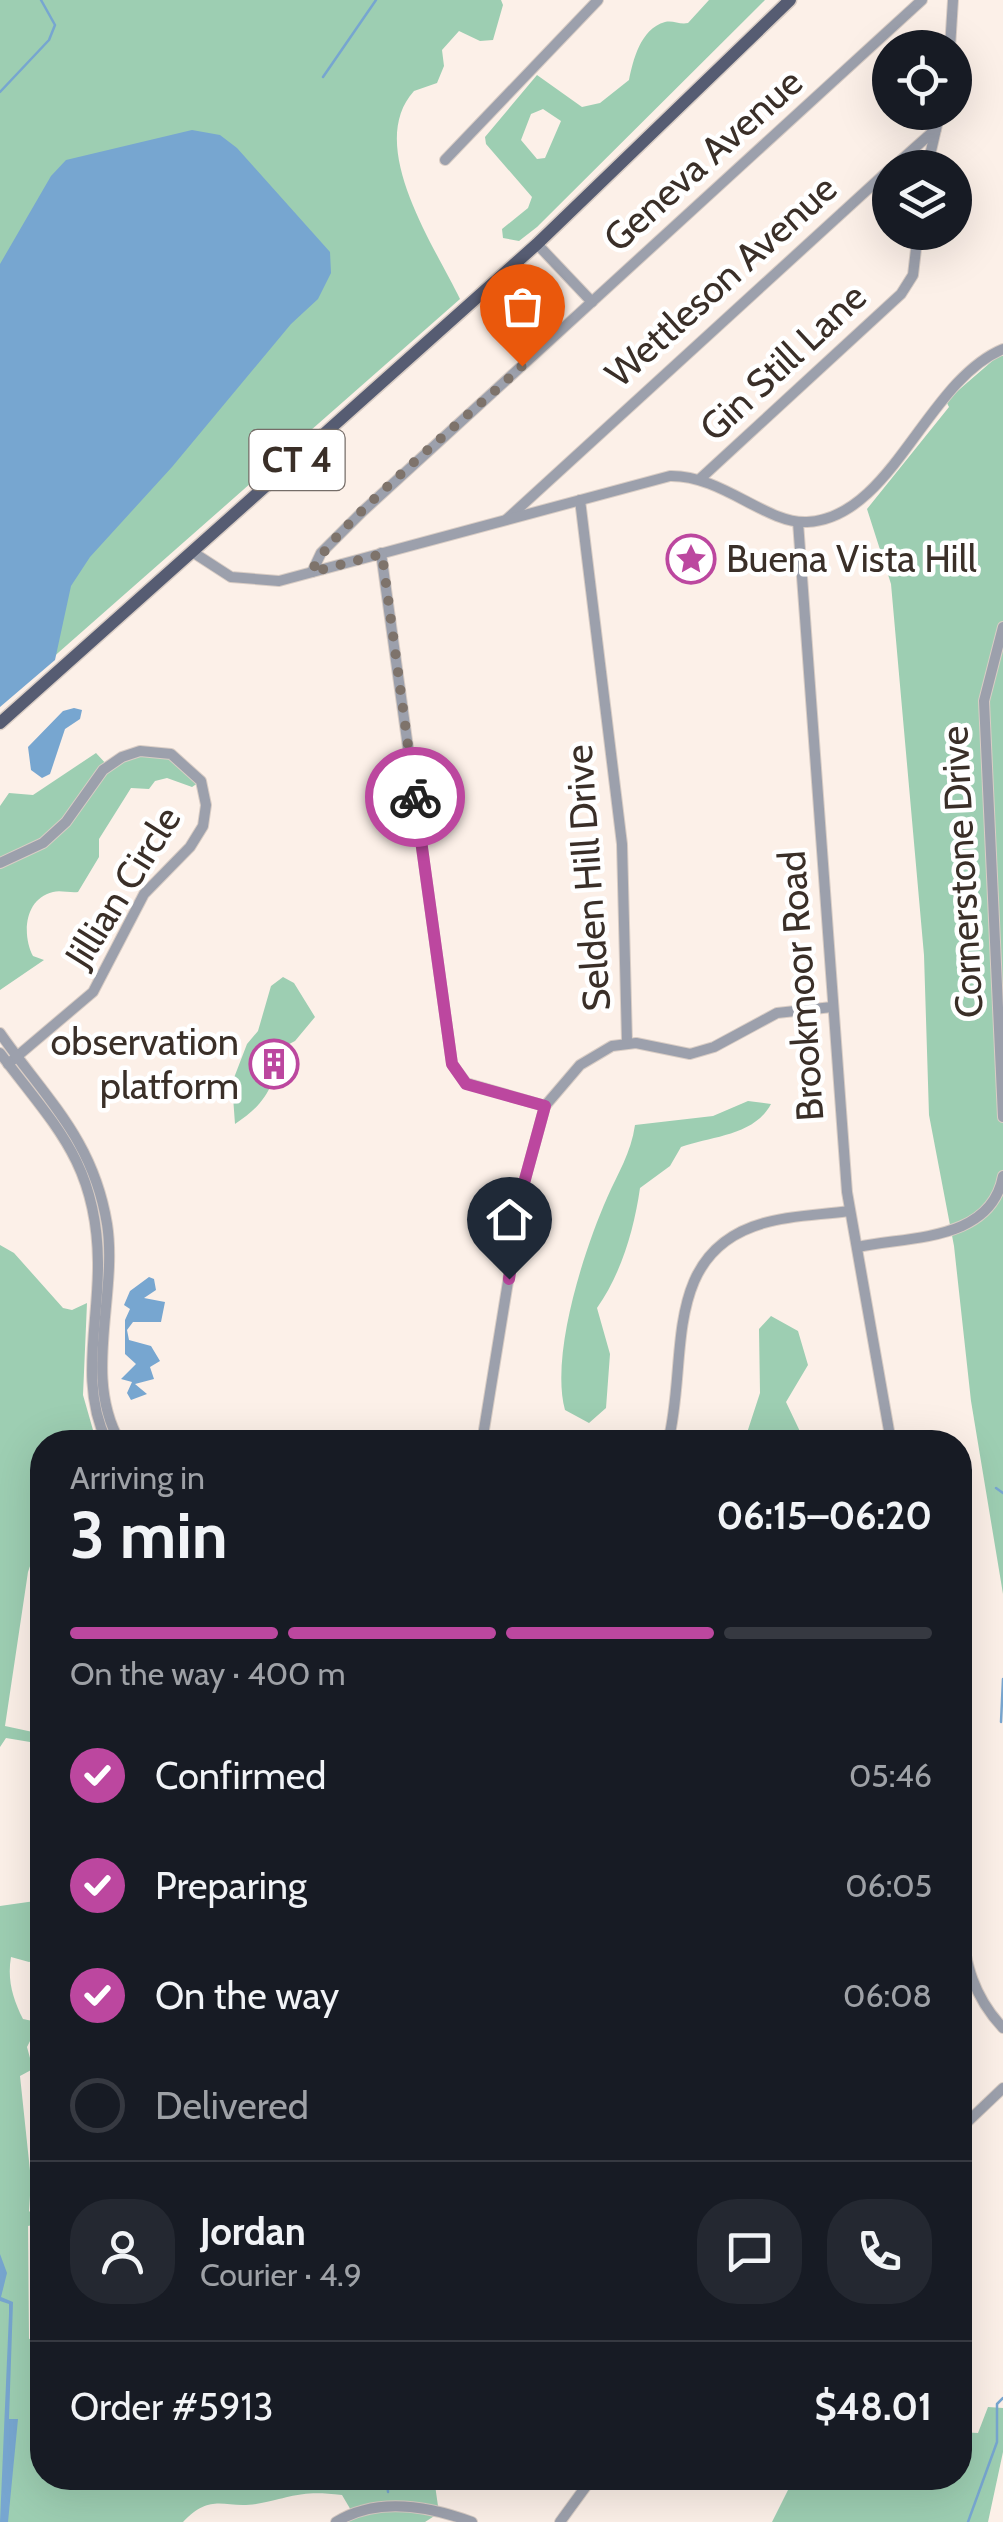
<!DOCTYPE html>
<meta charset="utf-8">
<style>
body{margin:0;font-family:Cabin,sans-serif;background:#242831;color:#f1f3f6;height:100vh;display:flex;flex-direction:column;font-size:38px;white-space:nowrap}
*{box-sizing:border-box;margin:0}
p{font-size:32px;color:#9ea1a6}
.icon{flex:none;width:55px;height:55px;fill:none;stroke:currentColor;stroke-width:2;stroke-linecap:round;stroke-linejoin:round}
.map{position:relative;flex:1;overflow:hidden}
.side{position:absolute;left:30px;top:1430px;width:942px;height:1060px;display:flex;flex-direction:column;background:#171b24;border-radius:40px;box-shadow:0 10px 40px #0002}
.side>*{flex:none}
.buttons{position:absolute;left:872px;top:30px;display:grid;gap:20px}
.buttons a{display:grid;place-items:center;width:100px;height:100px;border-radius:50%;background:#171b24;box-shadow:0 10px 40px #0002;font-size:50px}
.pin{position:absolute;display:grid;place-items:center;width:85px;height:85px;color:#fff;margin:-102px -42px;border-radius:50% 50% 50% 0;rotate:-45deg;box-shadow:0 0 10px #0007}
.pin .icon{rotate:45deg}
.courier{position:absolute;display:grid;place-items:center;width:100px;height:100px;margin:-50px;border:8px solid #bc479f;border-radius:50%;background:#fff;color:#222;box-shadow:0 2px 12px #0007}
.overview em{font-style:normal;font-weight:700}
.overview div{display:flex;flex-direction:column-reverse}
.overview{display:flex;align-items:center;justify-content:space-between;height:170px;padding:0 40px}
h1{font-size:65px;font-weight:700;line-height:75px}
.bar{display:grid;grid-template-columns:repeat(4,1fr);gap:15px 10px;align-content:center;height:120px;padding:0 40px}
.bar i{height:12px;border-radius:8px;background:#363941}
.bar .selected{background:#bc479f}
.bar p{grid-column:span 4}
.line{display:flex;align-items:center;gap:25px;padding:0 40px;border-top:2px solid #363941}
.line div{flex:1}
.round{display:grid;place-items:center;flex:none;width:105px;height:105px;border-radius:40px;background:#242831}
ol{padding:0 40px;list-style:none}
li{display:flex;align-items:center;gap:30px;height:110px}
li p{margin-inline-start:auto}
li .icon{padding:10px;border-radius:50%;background:#bc479f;color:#fff;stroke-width:4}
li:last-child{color:#9ea1a6}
li i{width:55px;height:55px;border:5px solid #363941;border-radius:50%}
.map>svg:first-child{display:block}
</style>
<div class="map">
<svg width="1003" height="2522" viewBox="0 0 1003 2522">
<rect width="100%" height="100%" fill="#fcf0e8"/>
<g fill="#9dceb2" fill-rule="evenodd">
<path d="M0,0H501L503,5L493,40L480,41L459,31L442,50L444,66L437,83L414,91C365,145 434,245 460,299L0,704Z"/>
<path d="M709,0H765L537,227L519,241L503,238L502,229L528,208L532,197L486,144L485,137L537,75L582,107L600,103L629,80C633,61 640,29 665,22C673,20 680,25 688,23ZM543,109L561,121L545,158L537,159L521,140L531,114Z"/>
<polygon points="998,356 1003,356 1003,1594 971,1401 954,1246 929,1115 924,955 891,584 867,509 949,407 946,401"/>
<path d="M96,753L108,766L122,757L171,754L201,781L192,787L167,778L155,781L149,789L131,788L99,839V857L78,892C70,893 60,890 53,892C24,899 22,935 33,956L44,960L0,990V806L9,793L33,795Z"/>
<path d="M283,977L294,983L315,1017L295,1041L270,1054L263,1073L273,1081C264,1102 253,1112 235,1124L232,1083L247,1044L258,1031L271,986Z"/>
<path d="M748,1101L771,1104C754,1136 712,1136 681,1147L670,1166L640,1188C634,1230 621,1274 597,1308L610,1354L606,1408L589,1423L565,1410C550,1355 584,1250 607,1198C618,1173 631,1153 635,1125L713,1116Z"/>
<polygon points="0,1245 14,1253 63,1308 72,1310 87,1303 83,1395 93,1430 90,1442 42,1442 42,1531 28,1572 5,1726 42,1734 42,1744 6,1738 0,1747"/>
<polygon points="771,1316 798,1331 808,1365 786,1402 805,1442 744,1442 760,1393 759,1329"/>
<path d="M42,1900V1927L36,1933L41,1959L29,1962L11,1957C7,1980 13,1999 23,2019L42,2023V2032L32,2037L27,2047L33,2069L20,2076L31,2180L29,2211L42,2223L28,2226L29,2339L42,2336V2478H434L439,2513L425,2522H336L352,2512L342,2495C299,2490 295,2497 256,2504C224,2509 212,2492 183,2522H0V1906Z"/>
<polygon points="988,2407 1003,2408 1003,2452 988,2522 772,2522 794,2478 960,2478 960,2432 978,2433"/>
</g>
<g fill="#77a6d0">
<polygon points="192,130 220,135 237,148 330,252 331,273 318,299 291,324 172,467 90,557 71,586 55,660 0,707 0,264 51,176 66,160"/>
<polygon points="74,708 82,710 80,719 65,729 50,774 42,778 31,770 28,747 63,711"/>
<polygon points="149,1277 154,1279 156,1290 144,1298 165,1302 161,1322 133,1322 127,1330 129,1340 151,1346 160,1361 150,1367 154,1379 135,1384 147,1394 131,1400 127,1393 132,1382 121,1379 136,1364 125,1354 125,1320 130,1309 124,1305 130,1291"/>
<polygon points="0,2254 7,2273 1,2297 13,2302 9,2419 18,2419 8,2522 0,2522 9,2314 9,2304 0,2301"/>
</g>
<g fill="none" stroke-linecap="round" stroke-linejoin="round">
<g stroke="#77a6d0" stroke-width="2.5">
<polyline points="323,77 376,0"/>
<polyline points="0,92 49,40 55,25 41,0"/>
<polyline points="996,1488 1003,1493"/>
<polyline points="1001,1722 1003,1679"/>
<polyline points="387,2478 388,2492"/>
<polyline points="968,2522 997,2442 997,2404 1003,2398"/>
</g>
<g stroke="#d9cdc5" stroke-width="12">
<g id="minor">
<polyline points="950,48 953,0"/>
<polyline points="445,160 598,0"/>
<polyline points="892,168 936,129"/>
<polyline points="927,168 940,112"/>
<polyline points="537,244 592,302"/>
<polyline points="701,478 901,294 913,275 918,232"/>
<polyline points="580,500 622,844 627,1042"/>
<polyline points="507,519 890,169"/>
<polyline points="798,522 847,1192 891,1442"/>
<path d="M194,553L231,577L279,581L670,476C722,475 766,524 807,522C892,518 926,381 1003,349"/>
<polyline points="381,553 452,1064 466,1083 545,1106"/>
<polyline points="312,572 321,553 362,512 922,0"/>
<polyline points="1003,627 984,701 1003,1117"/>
<polyline points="0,863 43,843 66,822 103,770 122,757 140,751 171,754 201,781 206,805 203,826 190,847 144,894 93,992 8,1064"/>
<path d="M0,1033C46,1099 93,1139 107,1224C118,1295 82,1377 120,1442"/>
<path d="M0,1053C55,1126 97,1163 98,1262C99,1324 79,1384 107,1442"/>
<path d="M858,1247C908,1236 991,1242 1003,1176"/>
<polyline points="482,1442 524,1183 545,1106 580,1065 612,1046 636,1043 690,1054 714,1047 777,1013 832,1007"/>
<path d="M668,1442C689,1362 659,1252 764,1223C791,1215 821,1215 849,1211"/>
<path d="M960,1922C966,1965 973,1996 1003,2028"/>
<polyline points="960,2129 1003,2088"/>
<path d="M336,2522C378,2496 429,2506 472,2522"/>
<polyline points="560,2522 592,2478"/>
</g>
</g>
<g stroke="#d9cdc5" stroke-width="15">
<polyline id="major" points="0,723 537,244 790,0"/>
</g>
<use href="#minor" stroke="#9ca0ac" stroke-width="10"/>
<use href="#major" stroke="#565c72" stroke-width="12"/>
</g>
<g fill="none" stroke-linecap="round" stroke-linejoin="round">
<path stroke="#7e736b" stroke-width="10" stroke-dasharray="0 18" d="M415,797L382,554L312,572C324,533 482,405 522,366"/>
<polyline stroke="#bc479f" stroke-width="12" points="415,797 452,1064 466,1084 545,1106 524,1183 509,1279"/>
</g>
<defs>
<g id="sight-ring" transform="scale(2.5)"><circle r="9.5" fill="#fff" stroke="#bc479f" stroke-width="1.5"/><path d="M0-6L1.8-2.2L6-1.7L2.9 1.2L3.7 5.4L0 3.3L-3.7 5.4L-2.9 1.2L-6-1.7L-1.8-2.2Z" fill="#bc479f"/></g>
<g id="building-ring" transform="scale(2.5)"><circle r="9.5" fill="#fff" stroke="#bc479f" stroke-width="1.5"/><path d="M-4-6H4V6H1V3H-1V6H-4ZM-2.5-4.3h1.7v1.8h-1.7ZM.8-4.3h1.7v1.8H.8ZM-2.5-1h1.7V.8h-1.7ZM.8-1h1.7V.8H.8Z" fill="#bc479f"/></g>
</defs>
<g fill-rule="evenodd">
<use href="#sight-ring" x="691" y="559"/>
<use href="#building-ring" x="274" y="1064"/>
</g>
<g text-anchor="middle" stroke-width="9" stroke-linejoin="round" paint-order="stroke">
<rect fill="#fff" stroke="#756d68" stroke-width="2.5" x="249.5" y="430" width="95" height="60" rx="8"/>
<g font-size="35" font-weight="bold" fill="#3a2f28">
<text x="297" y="472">CT 4</text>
</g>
<g font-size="38" fill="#3a2f28" stroke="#fff">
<text transform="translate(703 160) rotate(-42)" y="13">Geneva Avenue</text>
<text transform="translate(721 281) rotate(-42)" y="13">Wettleson Avenue</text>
<text transform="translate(783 362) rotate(-43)" y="13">Gin Still Lane</text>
<text transform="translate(962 872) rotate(-93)" y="13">Cornerstone Drive</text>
<text transform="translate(588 878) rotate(-94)" y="13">Selden Hill Drive</text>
<text transform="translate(123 887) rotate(-58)" y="13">Jillian Circle</text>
<text transform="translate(801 986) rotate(-94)" y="13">Brookmoor Road</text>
</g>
<g font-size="38" fill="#3a2f28" stroke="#fff" text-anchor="start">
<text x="726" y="572">Buena Vista Hill</text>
<text x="239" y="1055" text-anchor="end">observation<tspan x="239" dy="44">platform</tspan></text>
</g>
</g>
</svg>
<div class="buttons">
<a><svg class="icon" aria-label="locate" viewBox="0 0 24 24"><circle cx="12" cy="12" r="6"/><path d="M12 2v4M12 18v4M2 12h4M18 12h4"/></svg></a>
<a><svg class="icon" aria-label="layers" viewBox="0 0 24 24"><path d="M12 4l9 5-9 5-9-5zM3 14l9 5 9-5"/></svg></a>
</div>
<div class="pin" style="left:522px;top:366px;background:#ea580c"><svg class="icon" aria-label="bag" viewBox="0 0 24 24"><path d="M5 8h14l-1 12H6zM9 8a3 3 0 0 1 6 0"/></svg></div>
<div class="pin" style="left:509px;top:1279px;background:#1f2937"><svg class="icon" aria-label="home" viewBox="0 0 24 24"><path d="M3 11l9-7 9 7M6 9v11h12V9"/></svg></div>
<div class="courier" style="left:415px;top:797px"><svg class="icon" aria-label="bike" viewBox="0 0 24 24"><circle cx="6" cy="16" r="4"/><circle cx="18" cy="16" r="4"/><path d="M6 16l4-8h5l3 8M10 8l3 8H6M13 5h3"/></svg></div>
<section class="side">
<div class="overview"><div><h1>3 min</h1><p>Arriving in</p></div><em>06:15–06:20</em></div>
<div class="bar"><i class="selected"></i><i class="selected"></i><i class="selected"></i><i></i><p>On the way · 400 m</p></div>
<ol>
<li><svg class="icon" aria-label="check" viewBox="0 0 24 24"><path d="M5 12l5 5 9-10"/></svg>Confirmed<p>05:46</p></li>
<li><svg class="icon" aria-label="check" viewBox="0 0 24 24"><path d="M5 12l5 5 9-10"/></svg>Preparing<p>06:05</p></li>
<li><svg class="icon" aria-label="check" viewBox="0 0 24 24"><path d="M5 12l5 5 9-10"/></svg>On the way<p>06:08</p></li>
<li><i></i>Delivered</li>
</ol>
<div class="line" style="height:180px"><a class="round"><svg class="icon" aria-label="person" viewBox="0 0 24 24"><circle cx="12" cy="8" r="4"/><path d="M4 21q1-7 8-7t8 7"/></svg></a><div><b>Jordan</b><p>Courier · 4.9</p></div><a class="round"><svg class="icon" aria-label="chat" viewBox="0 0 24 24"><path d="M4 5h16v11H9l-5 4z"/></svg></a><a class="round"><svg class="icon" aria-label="phone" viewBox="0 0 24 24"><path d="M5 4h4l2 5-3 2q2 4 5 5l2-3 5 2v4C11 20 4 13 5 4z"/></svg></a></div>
<div class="line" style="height:130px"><div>Order #5913</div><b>$48.01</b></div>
</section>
</div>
